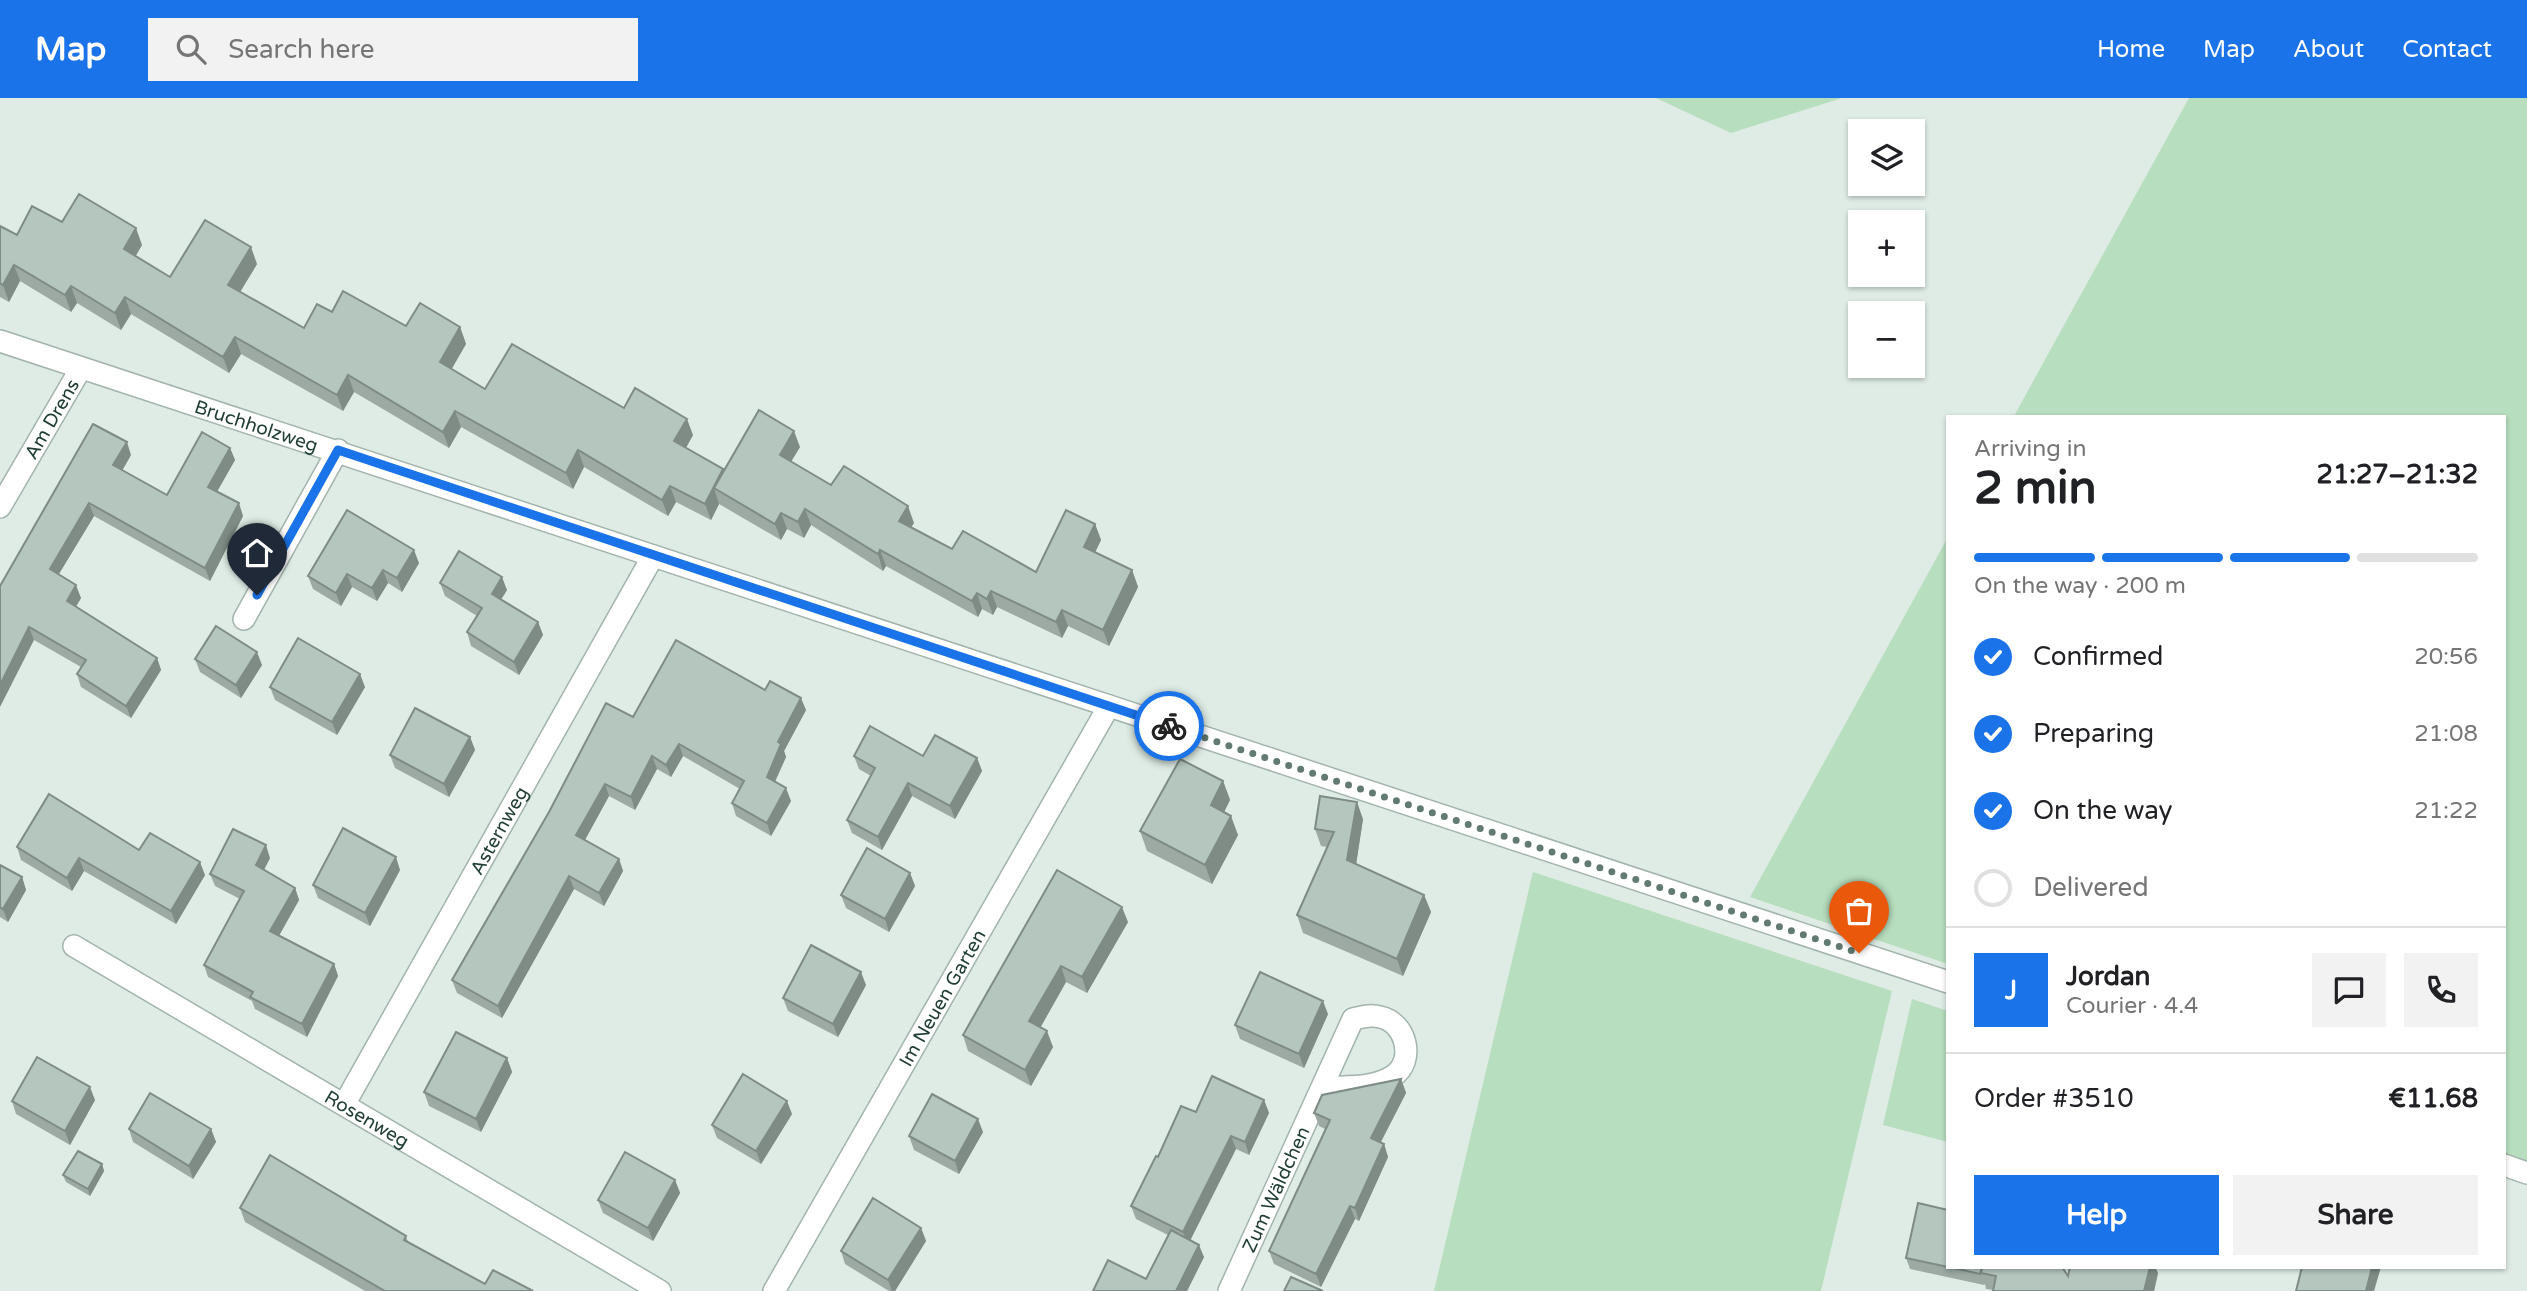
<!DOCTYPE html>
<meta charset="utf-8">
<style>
body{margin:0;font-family:"Varela Round",sans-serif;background:#f2f2f2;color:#202124;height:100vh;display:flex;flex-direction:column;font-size:26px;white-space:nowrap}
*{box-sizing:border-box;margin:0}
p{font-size:23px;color:#757577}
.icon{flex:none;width:38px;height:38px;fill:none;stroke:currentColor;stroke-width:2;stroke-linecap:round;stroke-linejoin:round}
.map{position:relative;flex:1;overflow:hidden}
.details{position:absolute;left:1946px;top:317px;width:560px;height:854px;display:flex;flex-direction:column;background:#fff;border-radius:0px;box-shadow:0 2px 5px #0004}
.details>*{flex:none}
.controls{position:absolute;left:1848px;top:21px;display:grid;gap:14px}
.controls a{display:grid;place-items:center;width:77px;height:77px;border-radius:0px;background:#fff;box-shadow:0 2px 5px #0004;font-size:35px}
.pin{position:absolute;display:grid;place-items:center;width:60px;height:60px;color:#fff;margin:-72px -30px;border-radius:50% 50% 50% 0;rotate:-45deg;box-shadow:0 0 7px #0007}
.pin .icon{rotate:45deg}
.courier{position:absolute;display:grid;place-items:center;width:70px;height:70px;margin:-35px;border:5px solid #1a73e8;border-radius:50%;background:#fff;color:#222;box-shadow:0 2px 9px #0007}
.summary em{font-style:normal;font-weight:700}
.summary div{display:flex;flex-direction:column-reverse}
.summary{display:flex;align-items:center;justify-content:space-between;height:119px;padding:0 28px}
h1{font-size:46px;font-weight:700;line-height:52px}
.bar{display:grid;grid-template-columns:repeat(4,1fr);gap:10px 7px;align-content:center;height:84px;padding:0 28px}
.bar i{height:9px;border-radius:5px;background:#e0e0e0}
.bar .active{background:#1a73e8}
.bar p{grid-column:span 4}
.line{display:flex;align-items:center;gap:18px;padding:0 28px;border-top:2px solid #e0e0e0}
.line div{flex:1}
.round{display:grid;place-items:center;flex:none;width:74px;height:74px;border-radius:0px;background:#f2f2f2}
ol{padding:0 28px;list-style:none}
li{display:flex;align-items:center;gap:21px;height:77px}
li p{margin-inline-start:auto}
li .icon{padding:7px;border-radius:50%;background:#1a73e8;color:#fff;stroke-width:4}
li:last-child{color:#757577}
li i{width:38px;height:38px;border:4px solid #e0e0e0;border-radius:50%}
.primary-button{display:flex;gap:14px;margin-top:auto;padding:14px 28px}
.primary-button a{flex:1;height:80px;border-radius:0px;background:#1a73e8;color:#fff;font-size:28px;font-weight:700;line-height:80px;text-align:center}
.primary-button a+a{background:#f2f2f2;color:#202124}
header{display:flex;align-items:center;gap:42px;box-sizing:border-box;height:98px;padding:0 35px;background:#1a73e8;color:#fff}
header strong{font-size:33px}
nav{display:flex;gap:38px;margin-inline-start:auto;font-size:24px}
.search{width:490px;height:63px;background:#f2f2f2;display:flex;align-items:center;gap:18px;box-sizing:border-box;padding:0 24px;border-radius:0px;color:#757577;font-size:26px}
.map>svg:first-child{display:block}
</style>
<header>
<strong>Map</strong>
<div class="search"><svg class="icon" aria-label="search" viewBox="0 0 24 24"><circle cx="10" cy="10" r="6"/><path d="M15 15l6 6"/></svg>Search here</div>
<nav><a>Home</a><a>Map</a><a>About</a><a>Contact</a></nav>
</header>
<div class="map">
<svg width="2527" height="1193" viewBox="0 0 2527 1193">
<rect width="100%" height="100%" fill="#dfece5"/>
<g fill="#b7debe">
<polygon points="1656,0 1842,0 1731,35"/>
<polygon points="2189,0 2527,0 2527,1075 2504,1067 2504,318 2014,318"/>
<polygon points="1948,439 1948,866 1750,799"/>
<polygon points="1533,774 1892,893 1821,1193 1434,1193"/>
<polygon points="1912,901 1948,913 1948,1044 1883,1027"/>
</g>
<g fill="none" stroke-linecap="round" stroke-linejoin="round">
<g stroke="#a2b4ac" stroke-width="24">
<g id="minor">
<path id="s1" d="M0,243L1948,884"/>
<path id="s2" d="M0,409L81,270"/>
<polyline points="244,521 338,352"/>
<path id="s3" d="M74,848L660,1193"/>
<path id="s4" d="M345,1005L653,458"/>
<polyline points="2504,1067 2527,1075"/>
<path id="s5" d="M774,1193L1109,608"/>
<path id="s6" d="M1229,1193L1353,921C1362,919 1370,916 1380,919C1406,924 1416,963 1393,978C1373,991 1345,988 1323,990"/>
</g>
</g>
<use href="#minor" stroke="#fff" stroke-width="21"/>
</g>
<g fill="#9caaa3">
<polygon points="62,124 142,147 135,158 170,179 257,166 240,194 304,230 332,214 406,228 460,229 466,246 451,271 485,291 624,310 693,337 686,350 724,373 800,349 791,364 831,387 914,425 911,429 952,451 1036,474 1095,426 1101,442 1095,454 1132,472 1138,489 1109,548 1068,528 1062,540 997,509 993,517 982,511 978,519 886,468 883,473 811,427 804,440 787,431 781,442 719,406 711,422 676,404 668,418 584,369 573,391 461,329 449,350 354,294 343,313 241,256 229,275 131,216 121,232 77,205 71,214 20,183 9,204 0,199 0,128 17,137"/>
<polygon points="230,350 235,362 217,394 243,418 210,483 94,418 59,476 81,500 76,509 157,560 161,572 131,620 81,589 77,576 81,569 34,542 0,488 131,357 122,372 167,397"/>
<polygon points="419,465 402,494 388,485 377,503 352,489 341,508 313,491 308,478"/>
<polygon points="440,485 507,492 501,502 538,524 543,537 519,577 471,548 467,534 477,518 445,498"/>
<polygon points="195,561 262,567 241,600 200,574"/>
<polygon points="270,589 365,589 337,637 275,602"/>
<polygon points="765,592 806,612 784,653 786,659 775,684 791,703 771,738 736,718 732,705 740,691 683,658 671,679 657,671 635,712 609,698 585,742 619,761 623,773 604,808 574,791 502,920 457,895 452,882 633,619"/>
<polygon points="470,639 475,652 449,699 395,670 390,657"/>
<polygon points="854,658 923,658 977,660 982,673 955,721 912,698 882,752 852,735 847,722 871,678 859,671"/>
<polygon points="1223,683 1230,702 1224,714 1238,737 1212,786 1147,753 1140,733"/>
<polygon points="1363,721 1356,766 1424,797 1431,814 1403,878 1303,835 1297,817 1327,749 1321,748 1315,731"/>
<polygon points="17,749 139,752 205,777 176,826 84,773 72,793 21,762"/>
<polygon points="270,760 264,772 295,790 299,802 279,837 334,866 338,878 307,939 255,911 252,903 208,879 204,867 240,801 215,788 210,776"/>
<polygon points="0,767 22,779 26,792 8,824 0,819"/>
<polygon points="400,772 370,828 318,800 313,787"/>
<polygon points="1057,772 1128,824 1087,895 1066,884 1040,930 1053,949 1031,988 968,953 963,937"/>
<polygon points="910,775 915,788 889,834 846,810 841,797"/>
<polygon points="866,887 838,939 788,913 783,900"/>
<polygon points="1328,916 1304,970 1240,941 1235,927"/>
<polygon points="507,960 512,974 481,1034 429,1008 424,994"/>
<polygon points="1401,981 1406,995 1381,1044 1384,1046 1388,1059 1359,1123 1355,1121 1321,1189 1274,1166 1269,1153 1325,1031 1319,1028 1314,1015"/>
<polygon points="95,1002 70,1047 16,1016 12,1003"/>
<polygon points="1264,1002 1269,1015 1249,1057 1236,1051 1190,1142 1204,1159 1187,1193 1093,1193 1146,1181 1168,1137 1136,1121 1131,1108 1196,1014"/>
<polygon points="792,1016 761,1066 717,1040 712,1027"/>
<polygon points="129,1031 211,1031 216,1044 193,1081 133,1044"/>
<polygon points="983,1034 959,1076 914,1052 909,1038"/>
<polygon points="102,1066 104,1073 90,1098 66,1084 63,1077"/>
<polygon points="675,1082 680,1095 653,1143 603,1115 598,1102"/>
<polygon points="240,1110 406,1138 408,1144 485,1186 533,1193 365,1193 245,1124"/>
<polygon points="921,1130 926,1143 895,1193 889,1193 845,1166 841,1153"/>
<polygon points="1906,1160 1948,1169 2068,1178 2070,1169 2155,1169 2158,1175 2154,1193 1993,1193 1993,1192 1986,1191 1985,1186 1984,1187 1910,1171"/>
</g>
<g fill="#7f8b85">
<polygon points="136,130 142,147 130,168 124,151"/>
<polygon points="251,149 257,166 234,204 228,187"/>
<polygon points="14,167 20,183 9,204 3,187"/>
<polygon points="71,188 77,205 71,214 65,197"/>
<polygon points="125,199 131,216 121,232 115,215"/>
<polygon points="460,229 466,246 446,281 440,264"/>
<polygon points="235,239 241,256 229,275 223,259"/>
<polygon points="348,277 354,294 343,313 337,297"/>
<polygon points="455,313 461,329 449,350 443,334"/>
<polygon points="687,321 693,337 680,360 674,343"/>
<polygon points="794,333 800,349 785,373 780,357"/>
<polygon points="127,344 131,357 118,380 113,367"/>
<polygon points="230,350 235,362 212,402 208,389"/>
<polygon points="578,352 584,369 573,391 566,375"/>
<polygon points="723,371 729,387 714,390 719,406 711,422 705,406"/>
<polygon points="670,388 676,404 668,418 662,402"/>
<polygon points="89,405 94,418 54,484 50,471"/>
<polygon points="239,405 243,418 210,483 205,470"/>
<polygon points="908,408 914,425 905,439 899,423"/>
<polygon points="805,411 811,427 804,440 798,424"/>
<polygon points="781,415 787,431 781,442 775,426"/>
<polygon points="1095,426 1101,442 1090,465 1084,449"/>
<polygon points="414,452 419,465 402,494 397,480"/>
<polygon points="880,452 886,468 883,473 878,456"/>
<polygon points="383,472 388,485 377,503 372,490"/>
<polygon points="1132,472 1138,489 1109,548 1103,532"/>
<polygon points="347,476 352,489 341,508 336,495"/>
<polygon points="502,479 507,492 496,509 492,496"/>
<polygon points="76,487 81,500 71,516 67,503"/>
<polygon points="991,493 997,509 993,517 987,501"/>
<polygon points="977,495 982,511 978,519 972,503"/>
<polygon points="1062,512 1068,528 1062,540 1056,524"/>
<polygon points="538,524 543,537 519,577 514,564"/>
<polygon points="29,529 34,542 0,609 0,587"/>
<polygon points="257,554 262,567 241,600 236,587"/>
<polygon points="157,560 161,572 131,620 126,608"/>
<polygon points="360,576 365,589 337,637 332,624"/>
<polygon points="801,600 806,612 784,653 786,659 771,692 767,679 778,644"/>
<polygon points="470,639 475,652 449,699 444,686"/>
<polygon points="679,646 683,658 671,679 666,667"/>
<polygon points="652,658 657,671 635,712 631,699"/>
<polygon points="977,660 982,673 955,721 950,708"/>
<polygon points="1223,683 1230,702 1218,726 1211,707"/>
<polygon points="908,685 912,698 882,752 878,739"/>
<polygon points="605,686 609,698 581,749 576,737"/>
<polygon points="786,690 791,703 771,738 767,725"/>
<polygon points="1357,704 1363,721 1354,780 1347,762"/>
<polygon points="1231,718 1238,737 1212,786 1205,767"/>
<polygon points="266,747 270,760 260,779 256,767"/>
<polygon points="396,759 400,772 370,828 365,815"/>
<polygon points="79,760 84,773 72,793 67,780"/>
<polygon points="619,761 623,773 604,808 599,795"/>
<polygon points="200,764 205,777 176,826 171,813"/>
<polygon points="910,775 915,788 889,834 885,821"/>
<polygon points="569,778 574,791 502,920 498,908"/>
<polygon points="22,779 26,792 8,824 3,811"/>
<polygon points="295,790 299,802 275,845 270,833"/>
<polygon points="1424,797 1431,814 1403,878 1397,861"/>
<polygon points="1122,809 1128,824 1087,895 1082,879"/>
<polygon points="334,866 338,878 307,939 302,926"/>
<polygon points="1061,868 1066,884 1035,939 1029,923"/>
<polygon points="861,874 866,887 838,939 833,926"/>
<polygon points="1323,903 1328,916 1304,970 1299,956"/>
<polygon points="1047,933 1053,949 1031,988 1025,972"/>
<polygon points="507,960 512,974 481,1034 476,1021"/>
<polygon points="1401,981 1406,995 1376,1053 1371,1040"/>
<polygon points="90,989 95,1002 70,1047 65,1033"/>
<polygon points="1264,1002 1269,1015 1249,1057 1245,1044"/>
<polygon points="787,1003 792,1016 761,1066 756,1053"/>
<polygon points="978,1021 983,1034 959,1076 955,1063"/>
<polygon points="211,1031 216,1044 193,1081 189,1068"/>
<polygon points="1231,1038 1236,1051 1188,1147 1183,1134"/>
<polygon points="1384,1046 1388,1059 1359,1123 1355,1110"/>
<polygon points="102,1066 104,1073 90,1098 88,1091"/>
<polygon points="675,1082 680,1095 653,1143 648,1130"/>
<polygon points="1350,1108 1355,1121 1321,1189 1316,1176"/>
<polygon points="921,1130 926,1143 895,1193 892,1193 888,1182"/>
<polygon points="1199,1147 1204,1159 1187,1193 1176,1193"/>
<polygon points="2150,1169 2155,1169 2158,1175 2154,1193 2144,1193"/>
<polygon points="2372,1169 2381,1169 2374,1193 2366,1193"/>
</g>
<g fill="#b5c6be" stroke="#7f8b85" stroke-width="2">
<polygon points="79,96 136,130 124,151 170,179 205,122 251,149 228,187 304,230 317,206 332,214 343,193 406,228 420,205 460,229 440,264 485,291 512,246 624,310 635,290 687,321 674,343 723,371 705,406 670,388 662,402 578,352 566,375 455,313 443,334 348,277 337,297 235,239 223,259 125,199 115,215 71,188 65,197 14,167 3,187 0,185 0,128 17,137 32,108 62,124"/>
<polygon points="759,312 794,333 780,357 831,387 844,368 908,408 899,423 952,451 963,433 1036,474 1066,412 1095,426 1084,449 1132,472 1103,532 1062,512 1056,524 991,493 987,501 977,495 972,503 880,452 878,456 805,411 798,424 781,415 775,426 714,390"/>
<polygon points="93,326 127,344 113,367 167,397 202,334 230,350 208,389 239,405 205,470 89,405 50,471 76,487 67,503 157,560 126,608 77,576 86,562 29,529 0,587 0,488"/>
<polygon points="347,412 414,452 397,480 383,472 372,490 347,476 336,495 308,478"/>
<polygon points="459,453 502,479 492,496 538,524 514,564 467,534 482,510 440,485"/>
<polygon points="216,528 257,554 236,587 195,561"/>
<polygon points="298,540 360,576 332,624 270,589"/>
<polygon points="676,542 765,592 770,583 801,600 778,644 781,646 767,679 786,690 767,725 732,705 744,683 679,646 666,667 652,658 631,699 605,686 576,737 619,761 599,795 569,778 498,908 452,882 549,714 606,605 633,619"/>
<polygon points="415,610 470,639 444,686 390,657"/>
<polygon points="870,628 923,658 935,637 977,660 950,708 908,685 878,739 847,722 875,670 854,658"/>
<polygon points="1180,661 1223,683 1211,707 1231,718 1205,767 1140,733"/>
<polygon points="49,696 139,752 150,735 200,764 171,813 79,760 67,780 17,749"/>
<polygon points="1320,698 1357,704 1347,762 1424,797 1397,861 1297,817 1334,734 1315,731"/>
<polygon points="343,730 396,759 365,815 313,787"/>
<polygon points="233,731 266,747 256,767 295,790 270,833 334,866 302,926 250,899 253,894 204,867 244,793 210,776"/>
<polygon points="867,750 910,775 885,821 841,797"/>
<polygon points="0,767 22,779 3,811 0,809"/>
<polygon points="1057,772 1122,809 1082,879 1061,868 1029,923 1047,933 1025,972 963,937"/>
<polygon points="811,847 861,874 833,926 783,900"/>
<polygon points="1260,874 1323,903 1299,956 1235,927"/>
<polygon points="456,934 507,960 476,1021 424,994"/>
<polygon points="37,959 90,989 65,1033 12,1003"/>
<polygon points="743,976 787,1003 756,1053 712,1027"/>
<polygon points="1212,978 1264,1002 1245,1044 1231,1038 1183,1134 1131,1108 1156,1058 1158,1059 1181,1008 1196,1014"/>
<polygon points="1401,981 1371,1040 1384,1046 1355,1110 1350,1108 1316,1176 1269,1153 1330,1022 1314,1015 1322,997"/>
<polygon points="150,995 211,1031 189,1068 129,1031"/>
<polygon points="932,996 978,1021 955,1063 909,1038"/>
<polygon points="78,1053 102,1066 88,1091 63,1077"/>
<polygon points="625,1054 675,1082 648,1130 598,1102"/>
<polygon points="270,1057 406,1138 404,1142 485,1186 493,1172 533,1193 385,1193 240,1110"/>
<polygon points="873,1100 921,1130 888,1182 841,1153"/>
<polygon points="1918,1105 1948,1112 1948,1169 1906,1160"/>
<polygon points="1171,1132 1199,1147 1176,1193 1093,1193 1108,1162 1146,1181"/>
<polygon points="1950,1169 1982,1169 1980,1176"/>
<polygon points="1982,1169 2062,1169 2068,1178 2070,1169 2150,1169 2144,1193 1993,1193 1996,1178 1981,1175"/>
<polygon points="2302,1169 2326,1169 2330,1170 2330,1169 2372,1169 2366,1193 2296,1193"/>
<polygon points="1291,1179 1323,1193 1284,1193"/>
</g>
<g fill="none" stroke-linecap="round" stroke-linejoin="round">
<polyline stroke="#627a71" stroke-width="7" stroke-dasharray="0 12.6" points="1169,628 1859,855"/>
<polyline stroke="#1a73e8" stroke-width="9" points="257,497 338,352 1169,628"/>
</g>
<g text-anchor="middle" stroke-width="5" stroke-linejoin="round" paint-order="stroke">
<g font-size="19" fill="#1f3d32" stroke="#f0f8f3">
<text dy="7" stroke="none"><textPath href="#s2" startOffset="102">Am Drens</textPath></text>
<text dy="7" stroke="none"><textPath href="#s1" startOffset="270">Bruchholzweg</textPath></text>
<text dy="7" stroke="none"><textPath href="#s4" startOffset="313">Asternweg</textPath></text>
<text dy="7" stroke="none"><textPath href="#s5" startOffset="338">Im Neuen Garten</textPath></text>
<text dy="7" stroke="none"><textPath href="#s3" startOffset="340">Rosenweg</textPath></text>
<text dy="7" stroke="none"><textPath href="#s6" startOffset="112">Zum Wäldchen</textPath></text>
</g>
</g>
</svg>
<div class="controls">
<a><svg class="icon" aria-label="layers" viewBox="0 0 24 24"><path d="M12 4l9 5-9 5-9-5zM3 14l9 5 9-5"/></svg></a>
<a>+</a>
<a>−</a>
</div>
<div class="pin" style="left:1859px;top:855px;background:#ea580c"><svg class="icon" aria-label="bag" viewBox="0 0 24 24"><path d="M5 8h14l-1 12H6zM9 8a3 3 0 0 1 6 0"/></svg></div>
<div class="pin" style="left:257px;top:497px;background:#1f2937"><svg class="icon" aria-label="home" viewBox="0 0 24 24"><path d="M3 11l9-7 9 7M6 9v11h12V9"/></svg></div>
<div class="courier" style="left:1169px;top:628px"><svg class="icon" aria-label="bike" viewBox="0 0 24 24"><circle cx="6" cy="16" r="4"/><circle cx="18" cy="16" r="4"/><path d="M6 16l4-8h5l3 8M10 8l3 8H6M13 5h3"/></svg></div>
<section class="details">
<div class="summary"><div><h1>2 min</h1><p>Arriving in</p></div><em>21:27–21:32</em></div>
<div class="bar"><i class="active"></i><i class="active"></i><i class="active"></i><i></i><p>On the way · 200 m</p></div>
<ol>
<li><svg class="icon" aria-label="check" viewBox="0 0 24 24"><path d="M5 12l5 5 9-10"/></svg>Confirmed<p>20:56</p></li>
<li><svg class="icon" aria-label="check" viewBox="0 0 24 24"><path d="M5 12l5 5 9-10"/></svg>Preparing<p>21:08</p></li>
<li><svg class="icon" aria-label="check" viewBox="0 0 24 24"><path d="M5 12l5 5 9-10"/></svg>On the way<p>21:22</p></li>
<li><i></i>Delivered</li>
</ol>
<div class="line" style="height:126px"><b class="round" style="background:#1a73e8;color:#fff">J</b><div><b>Jordan</b><p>Courier · 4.4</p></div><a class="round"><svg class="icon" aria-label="chat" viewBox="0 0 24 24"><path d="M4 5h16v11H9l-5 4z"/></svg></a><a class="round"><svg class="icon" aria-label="phone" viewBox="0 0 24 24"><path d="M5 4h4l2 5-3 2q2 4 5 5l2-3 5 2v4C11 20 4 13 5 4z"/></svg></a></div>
<div class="line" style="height:91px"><div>Order #3510</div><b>€11.68</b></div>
<div class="primary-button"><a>Help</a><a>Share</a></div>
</section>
</div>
